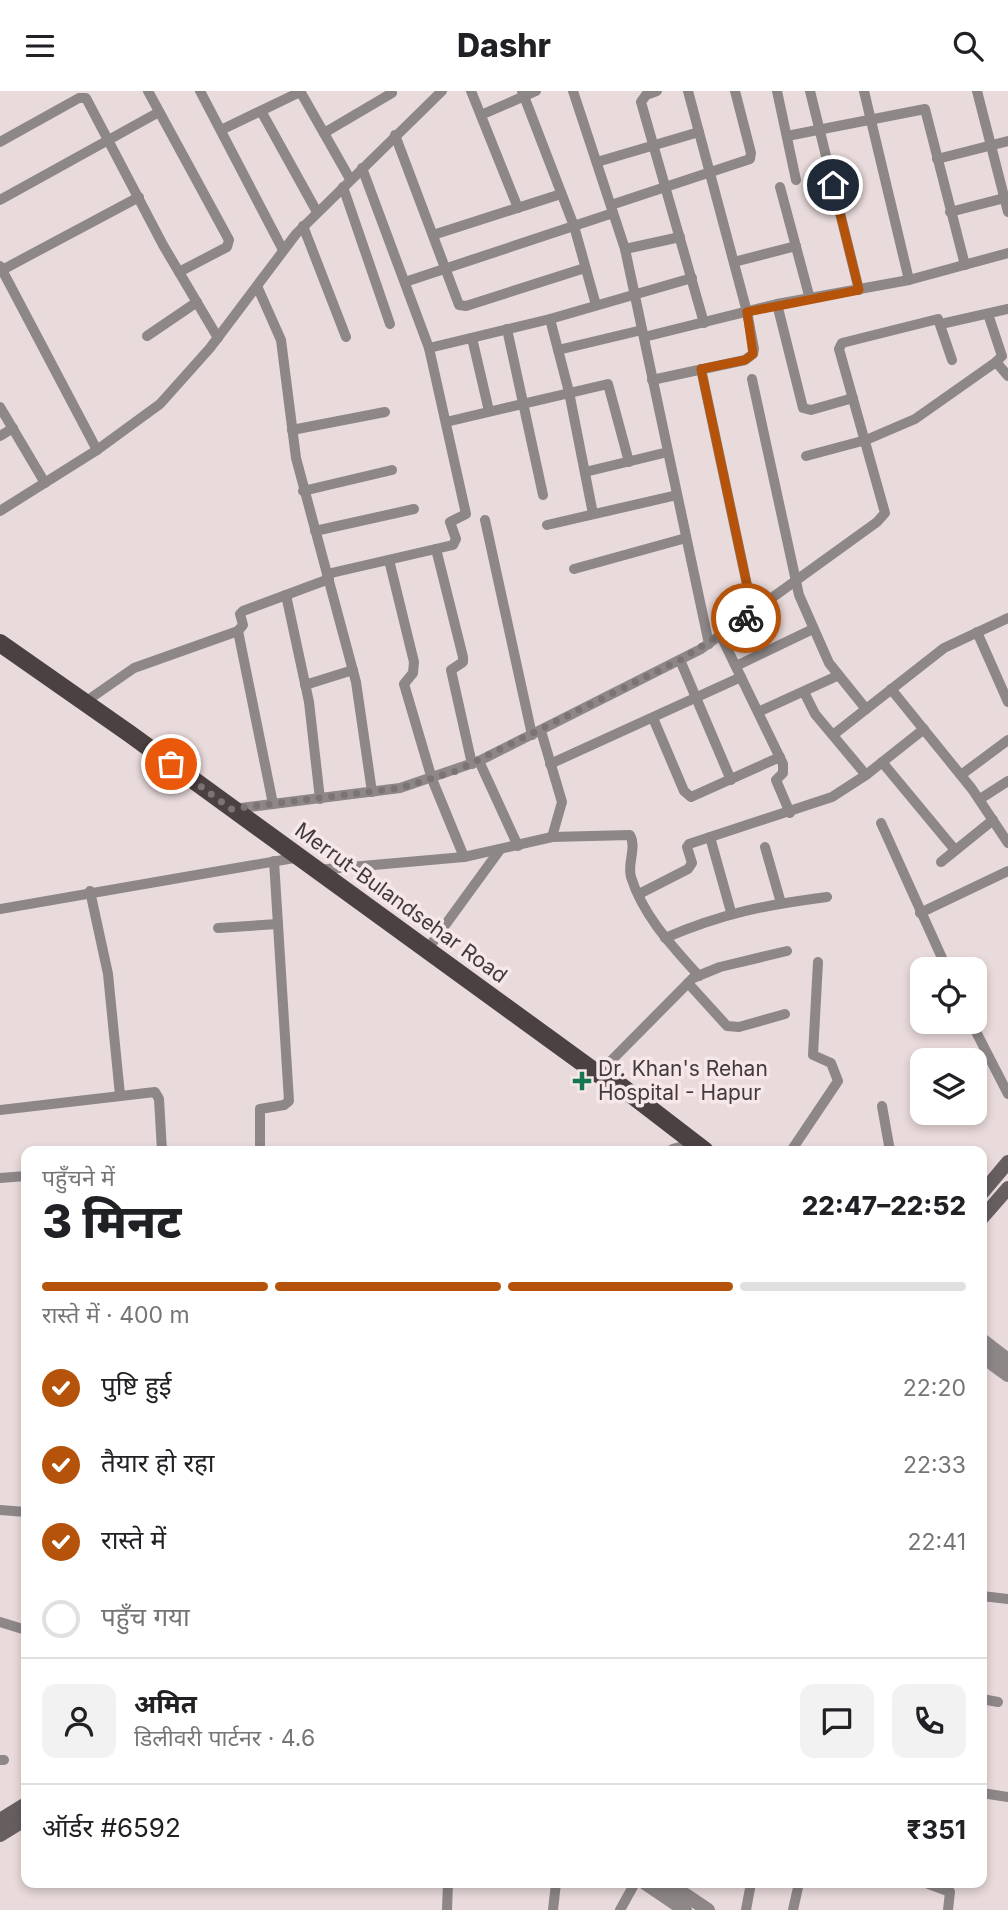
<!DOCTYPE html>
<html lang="hi">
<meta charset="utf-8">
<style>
body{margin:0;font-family:Inter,"Noto Sans Devanagari",sans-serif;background:#f2f2f2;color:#202124;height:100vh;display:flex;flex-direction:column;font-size:26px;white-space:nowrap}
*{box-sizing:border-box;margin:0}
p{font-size:23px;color:#757577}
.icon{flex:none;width:38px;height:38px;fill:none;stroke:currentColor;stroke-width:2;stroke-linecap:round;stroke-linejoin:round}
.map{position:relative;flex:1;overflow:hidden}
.drawer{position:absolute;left:21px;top:1055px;width:966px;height:742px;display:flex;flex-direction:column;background:#fff;border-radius:14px;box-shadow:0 4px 10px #0003}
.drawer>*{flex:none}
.tools{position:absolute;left:910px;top:866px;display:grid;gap:14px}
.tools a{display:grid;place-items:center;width:77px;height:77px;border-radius:14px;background:#fff;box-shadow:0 4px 10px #0003;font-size:35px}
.pin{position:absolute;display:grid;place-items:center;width:60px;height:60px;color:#fff;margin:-30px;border:4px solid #fff;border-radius:50%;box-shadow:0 2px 7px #0007}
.courier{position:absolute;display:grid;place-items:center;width:70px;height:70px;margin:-35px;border:5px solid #b45309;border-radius:50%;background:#fff;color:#222;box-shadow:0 2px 9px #0007}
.headline em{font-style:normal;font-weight:800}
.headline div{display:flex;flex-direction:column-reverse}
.headline{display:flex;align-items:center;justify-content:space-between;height:119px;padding:0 21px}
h1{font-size:46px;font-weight:800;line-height:52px}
.bar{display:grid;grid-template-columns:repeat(4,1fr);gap:10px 7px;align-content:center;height:84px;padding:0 21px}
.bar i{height:9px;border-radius:5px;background:#e0e0e0}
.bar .on{background:#b45309}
.bar p{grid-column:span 4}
.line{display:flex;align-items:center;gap:18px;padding:0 21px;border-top:2px solid #e0e0e0}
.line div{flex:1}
.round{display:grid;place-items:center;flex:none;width:74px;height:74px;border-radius:14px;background:#f2f2f2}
ol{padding:0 21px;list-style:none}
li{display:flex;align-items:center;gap:21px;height:77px}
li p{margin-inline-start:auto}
li .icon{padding:7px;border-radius:50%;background:#b45309;color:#fff;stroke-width:4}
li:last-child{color:#757577}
li i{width:38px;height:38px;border:4px solid #e0e0e0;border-radius:50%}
header{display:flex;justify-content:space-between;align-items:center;height:91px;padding:0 21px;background:#fff;font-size:32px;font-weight:800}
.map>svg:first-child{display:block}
</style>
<header><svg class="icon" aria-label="menu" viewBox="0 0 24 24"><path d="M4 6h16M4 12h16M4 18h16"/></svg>Dashr<svg class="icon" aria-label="search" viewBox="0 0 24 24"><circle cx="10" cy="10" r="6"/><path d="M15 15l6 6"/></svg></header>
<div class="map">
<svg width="1008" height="1819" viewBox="0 0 1008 1819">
<rect width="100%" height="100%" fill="#e9dadb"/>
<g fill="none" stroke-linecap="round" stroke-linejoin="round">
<g stroke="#8d8787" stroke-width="10">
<polyline points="148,0 229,149 227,156 179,181"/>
<polyline points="200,0 283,159"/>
<polyline points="300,0 350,88"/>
<polyline points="471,0 518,117"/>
<polyline points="522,0 574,135 596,214"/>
<polyline points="573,0 625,158 709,553"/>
<polyline points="657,0 646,4 641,11 704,232"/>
<polyline points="777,0 796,89"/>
<polyline points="810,0 859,199"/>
<polyline points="864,0 909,189"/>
<polyline points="977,0 1008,121"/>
<polyline points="261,20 317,121"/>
<polyline points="481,24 536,0"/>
<polyline points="221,39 300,1"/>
<polyline points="324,42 392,2"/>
<polyline points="395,44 459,214 466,215 585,177"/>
<polyline points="787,45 925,18 965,174"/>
<polyline points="0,51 79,7 86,7 163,154 218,247"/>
<polyline points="937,68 1008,50"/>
<polyline points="597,71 699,41"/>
<polyline points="343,96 390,233"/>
<polyline points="780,96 810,208"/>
<polyline points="0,109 159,21"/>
<polyline points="611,114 750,68 751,62 735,0"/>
<polyline points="950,121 1008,106"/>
<polyline points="303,135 346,246"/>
<polyline points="433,144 561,103"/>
<polyline points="625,158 680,146"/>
<polyline points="734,171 796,155"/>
<polyline points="0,175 97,359"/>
<polyline points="2,179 139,106"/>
<polyline points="405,191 613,122"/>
<polyline points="257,195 281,249 296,367 356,591 372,701"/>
<polyline points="777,213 803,317 811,319 853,307"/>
<polyline points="988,223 1002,265 996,271 1008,285"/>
<polyline points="550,228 569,301 593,423"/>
<polyline points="941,233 1008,218"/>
<polyline points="507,238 543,404"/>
<polyline points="147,245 197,211"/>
<polyline points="644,246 777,213 909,189 1008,162"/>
<polyline points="472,247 489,320"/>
<polyline points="429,257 550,228 692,187"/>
<polyline points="558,259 642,239"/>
<polyline points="701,278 753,522"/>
<polyline points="752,288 799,504 829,572 866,618"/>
<polyline points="652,289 745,269 753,263 754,258 747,221 688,0"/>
<polyline points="0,316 45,392"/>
<polyline points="446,331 608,293 629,371"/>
<polyline points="292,339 385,321"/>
<polyline points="0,345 13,337"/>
<polyline points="806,365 866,349 915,328 996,271"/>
<polyline points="585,381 668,361"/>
<polyline points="303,400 392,379"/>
<polyline points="0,420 97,359 160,313 210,257 296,143 442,0"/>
<polyline points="485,429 532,644"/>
<polyline points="547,434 677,404"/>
<polyline points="315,440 414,418"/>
<polyline points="436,458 463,566 463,571 451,579 472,673"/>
<polyline points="389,469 414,571 413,582 404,593 432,688 464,766"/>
<polyline points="574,478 686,447"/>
<polyline points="327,483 453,454 456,448 450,431 466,423 429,257 362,77"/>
<polyline points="286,504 309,611 320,708"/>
<polyline points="238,540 273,713"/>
<polyline points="977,541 1008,611"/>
<polyline points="721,545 783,673 783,682 776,689 790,722"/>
<polyline points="680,569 731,689"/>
<polyline points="736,575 813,538"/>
<polyline points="305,594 353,579"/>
<polyline points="891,598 972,698 1008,752"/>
<polyline points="804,601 815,623 866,684"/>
<polyline points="85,611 134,577 238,540 243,534 240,523 243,520 329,488"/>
<polyline points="758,621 837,585"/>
<polyline points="653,627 684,700 691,706 780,666"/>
<polyline points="541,640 562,711 552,746"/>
<polyline points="833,644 944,557 1008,527"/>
<polyline points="479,670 518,755"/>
<polyline points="882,671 955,759"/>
<polyline points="550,673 741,586"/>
<polyline points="961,684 1008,649"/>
<polyline points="980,708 1008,690"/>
<polyline points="233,718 400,697 479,670 701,558 877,431 885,422 839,258 842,252 938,228 952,269"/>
<polyline points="881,732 947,878"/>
<polyline points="710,746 731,821"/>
<polyline points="765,756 781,812"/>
<polyline points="941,771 993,729"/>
<path d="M317,779L464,766L552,746L630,744C637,757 627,772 631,786C643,825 673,856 699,885"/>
<polyline points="90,800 108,883 120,1004"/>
<polyline points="639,803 688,778 692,772 687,756 689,753 832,706 866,684 924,638"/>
<polyline points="0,818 300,766"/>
<polyline points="920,822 1008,780"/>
<polyline points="218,837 278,833"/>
<path d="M665,847C723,822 765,814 827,806"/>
<polyline points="427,859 499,760"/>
<polyline points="688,892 727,935 739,936 785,923"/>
<polyline points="971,931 1008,1003"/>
<polyline points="598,983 693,887 720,876 787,860"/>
<polyline points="882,1015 890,1060"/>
<polyline points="0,1019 155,1001 159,1008 162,1060"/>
<polyline points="260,1060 260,1018 284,1014 289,1010 274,770"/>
<polyline points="791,1060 838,990 831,972 813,964 818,871"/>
<polyline points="0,1087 26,1085"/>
<polyline points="0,1419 26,1421"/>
<polyline points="982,1505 1008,1508"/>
<polyline points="0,1531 26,1539"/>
<polyline points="982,1608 998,1611"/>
<polyline points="0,1669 4,1669"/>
<polyline points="982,1702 1008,1706"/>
<polyline points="926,1792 950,1801 948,1819"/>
<polyline points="447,1819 448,1792"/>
<polyline points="553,1819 556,1792"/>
<polyline points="620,1819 635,1792"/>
<polyline points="746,1819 751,1792"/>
<polyline points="793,1819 799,1792"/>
</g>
<g stroke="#8d8787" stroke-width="14">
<polyline points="673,1060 695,1054"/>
<polyline points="982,1249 1008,1269"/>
<polyline points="982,1265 1008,1284"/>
<polyline points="645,1792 685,1819"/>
<polyline points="668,1792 708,1819"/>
</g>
<g stroke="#675e5f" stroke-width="14">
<polyline points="982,1102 1008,1071"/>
<polyline points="982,1127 1008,1097"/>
<polyline points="0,1729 26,1713"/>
<polyline points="0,1744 26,1728"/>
</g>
<polyline stroke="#4c4142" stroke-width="18" points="0,552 130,643 598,983 614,990 705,1060"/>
</g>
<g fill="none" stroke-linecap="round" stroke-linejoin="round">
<polyline stroke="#7c7374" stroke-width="7" stroke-dasharray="0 12.6" points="171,673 231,718 400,697 456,680 680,569 746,527"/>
<polyline stroke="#b45309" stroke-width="9" points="746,527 753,522 701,278 745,269 753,263 747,221 859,199 833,94"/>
</g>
<path fill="#14774f" stroke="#f7e7e8" stroke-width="2.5" d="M578.5 979.5h7v7h7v7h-7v7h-7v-7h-7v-7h7z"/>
<g text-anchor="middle" stroke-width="7" stroke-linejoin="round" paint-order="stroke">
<g font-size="21" fill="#413b3c" stroke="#f7e7e8">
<text transform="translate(401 812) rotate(36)" y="7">Merrut-Bulandsehar Road</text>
</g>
<g font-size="21" fill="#413b3c" stroke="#f7e7e8" text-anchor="start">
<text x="598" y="985">Dr. Khan's Rehan<tspan x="598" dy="24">Hospital - Hapur</tspan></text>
</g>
</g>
</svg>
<div class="tools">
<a><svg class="icon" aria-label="locate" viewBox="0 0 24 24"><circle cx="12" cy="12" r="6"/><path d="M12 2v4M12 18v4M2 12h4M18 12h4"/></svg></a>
<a><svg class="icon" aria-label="layers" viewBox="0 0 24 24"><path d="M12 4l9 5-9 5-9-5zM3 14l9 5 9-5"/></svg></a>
</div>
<div class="pin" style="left:171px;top:673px;background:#ea580c"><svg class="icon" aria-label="bag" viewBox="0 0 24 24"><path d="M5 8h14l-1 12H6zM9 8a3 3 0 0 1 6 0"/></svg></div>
<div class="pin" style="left:833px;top:94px;background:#1f2937"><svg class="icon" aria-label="home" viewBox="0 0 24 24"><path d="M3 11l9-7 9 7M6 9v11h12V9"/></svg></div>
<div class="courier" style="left:746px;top:527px"><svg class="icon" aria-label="bike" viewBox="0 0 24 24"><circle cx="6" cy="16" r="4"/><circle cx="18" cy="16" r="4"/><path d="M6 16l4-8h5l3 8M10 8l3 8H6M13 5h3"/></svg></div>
<section class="drawer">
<div class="headline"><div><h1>3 मिनट</h1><p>पहुँचने में</p></div><em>22:47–22:52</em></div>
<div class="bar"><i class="on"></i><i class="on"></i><i class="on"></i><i></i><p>रास्ते में · 400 m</p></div>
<ol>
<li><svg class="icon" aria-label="check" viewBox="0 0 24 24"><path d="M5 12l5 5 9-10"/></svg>पुष्टि हुई<p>22:20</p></li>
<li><svg class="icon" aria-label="check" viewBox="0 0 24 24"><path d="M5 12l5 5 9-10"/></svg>तैयार हो रहा<p>22:33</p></li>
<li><svg class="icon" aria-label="check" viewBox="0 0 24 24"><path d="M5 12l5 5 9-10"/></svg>रास्ते में<p>22:41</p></li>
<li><i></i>पहुँच गया</li>
</ol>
<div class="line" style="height:126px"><a class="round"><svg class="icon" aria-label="person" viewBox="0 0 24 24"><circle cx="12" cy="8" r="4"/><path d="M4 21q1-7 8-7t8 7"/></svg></a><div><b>अमित</b><p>डिलीवरी पार्टनर · 4.6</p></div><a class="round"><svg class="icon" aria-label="chat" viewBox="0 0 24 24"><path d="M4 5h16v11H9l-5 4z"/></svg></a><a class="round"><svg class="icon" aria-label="phone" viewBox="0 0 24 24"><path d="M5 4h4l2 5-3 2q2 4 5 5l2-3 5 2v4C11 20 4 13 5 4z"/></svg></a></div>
<div class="line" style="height:91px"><div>ऑर्डर #6592</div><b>₹351</b></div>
</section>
</div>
